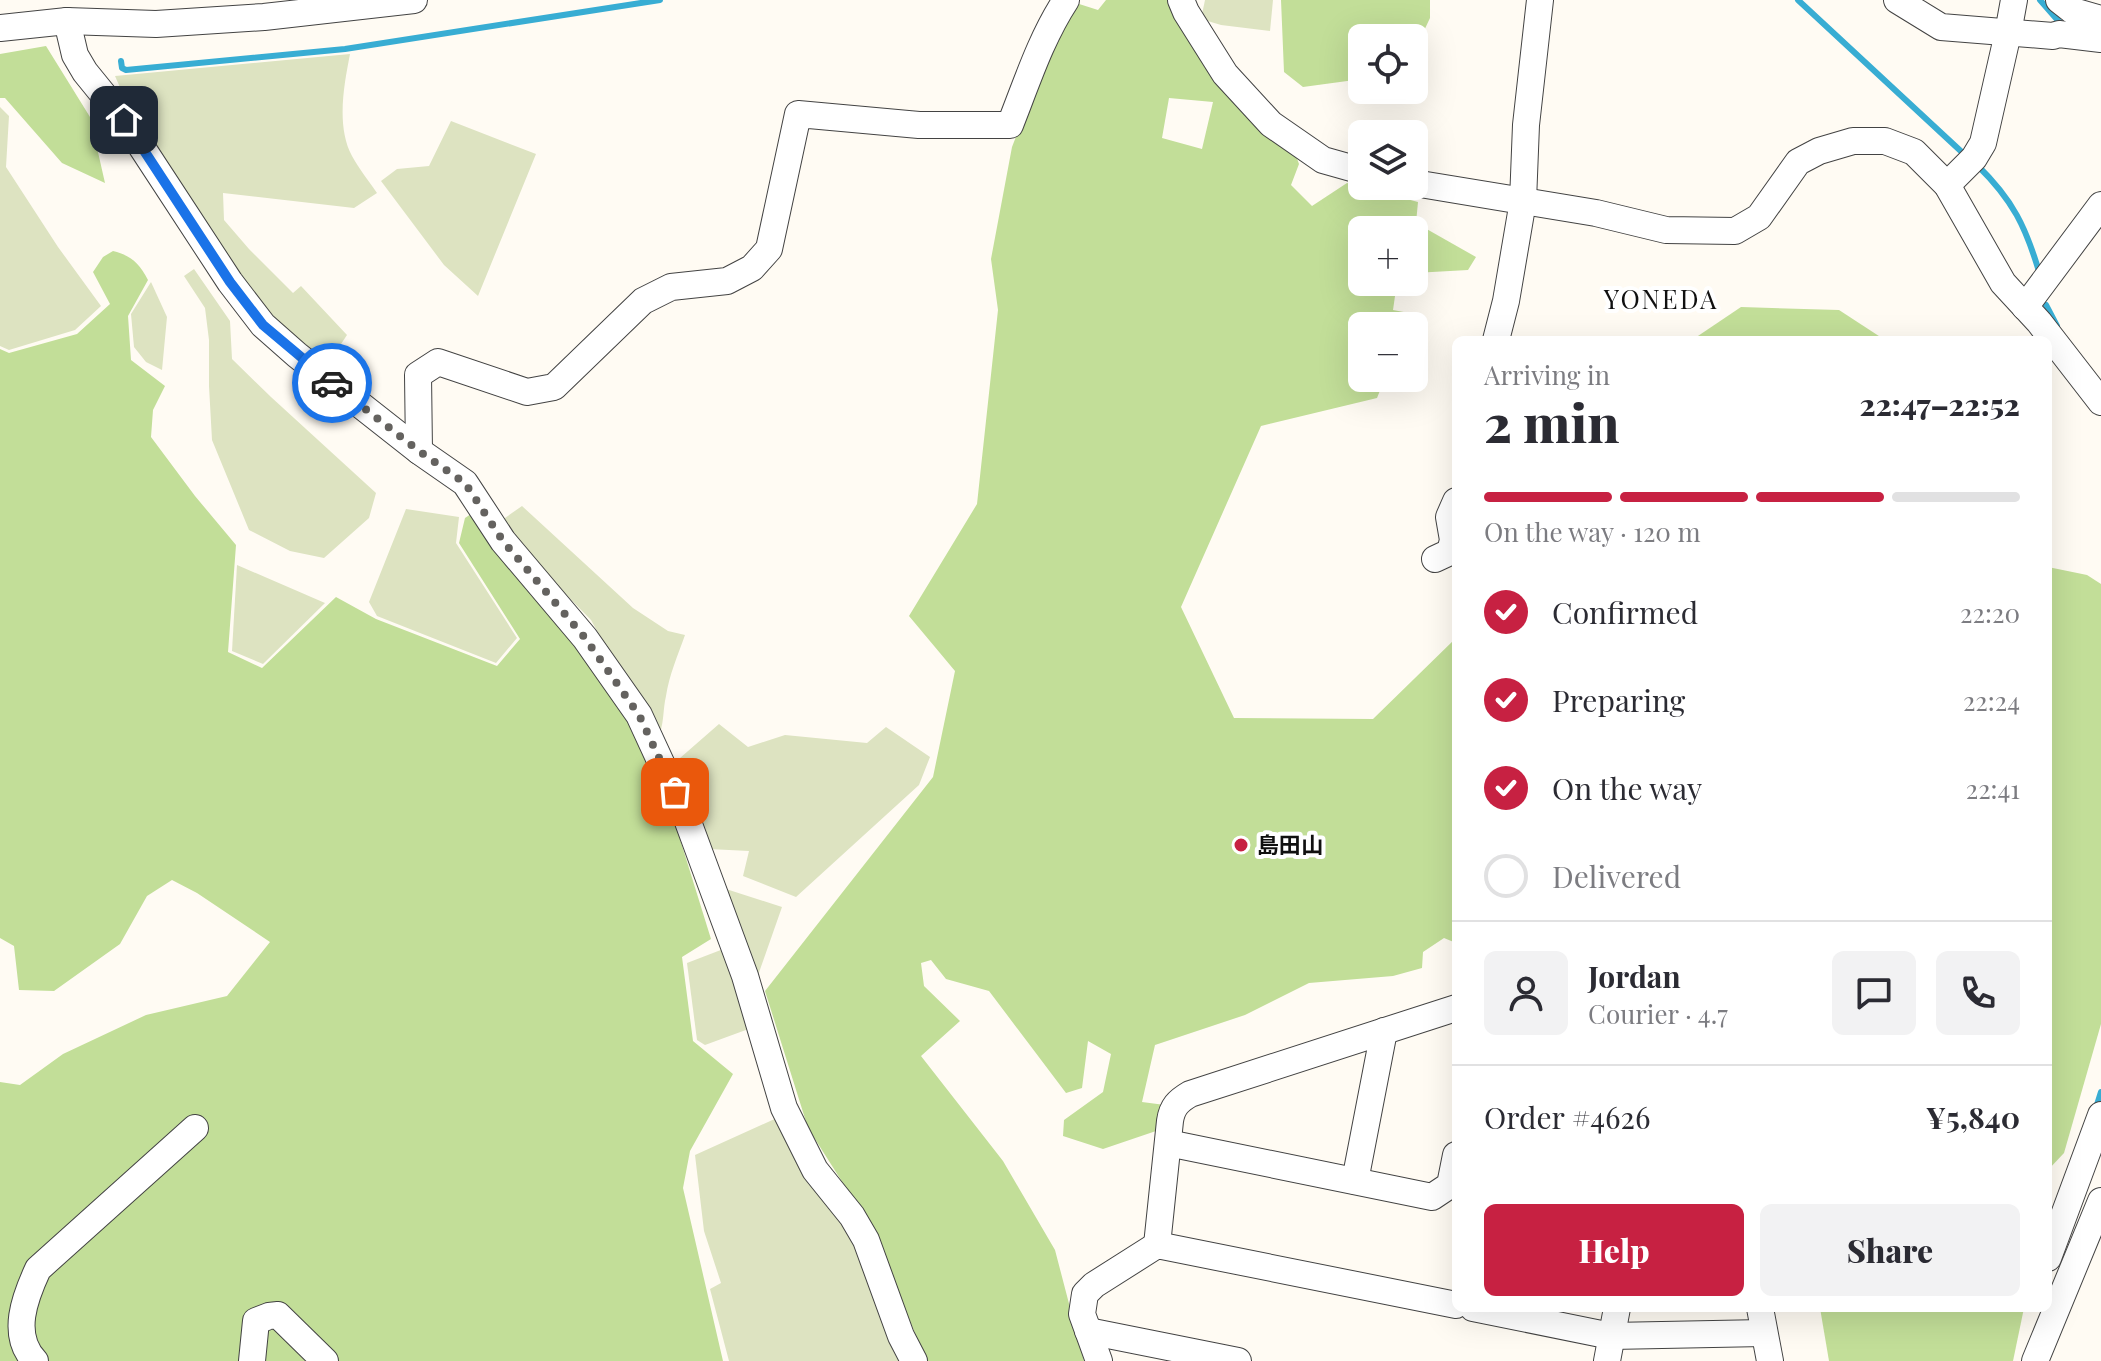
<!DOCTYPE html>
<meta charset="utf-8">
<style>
body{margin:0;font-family:"Playfair Display","Noto Sans JP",serif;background:#f2f2f3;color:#2b2b33;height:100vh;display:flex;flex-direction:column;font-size:30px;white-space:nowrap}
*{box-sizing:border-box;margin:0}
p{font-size:26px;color:#7c7c81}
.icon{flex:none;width:44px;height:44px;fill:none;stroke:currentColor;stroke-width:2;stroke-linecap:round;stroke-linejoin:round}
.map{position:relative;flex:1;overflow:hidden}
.side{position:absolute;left:1452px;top:336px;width:600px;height:976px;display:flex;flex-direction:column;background:#fff;border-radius:12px;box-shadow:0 8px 32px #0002}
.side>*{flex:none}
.buttons{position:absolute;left:1348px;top:24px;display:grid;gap:16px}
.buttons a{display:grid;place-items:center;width:80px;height:80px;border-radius:12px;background:#fff;box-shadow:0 8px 32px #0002;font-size:40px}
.pin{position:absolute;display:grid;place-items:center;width:68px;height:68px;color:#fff;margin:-34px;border-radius:16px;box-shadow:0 4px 12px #0006}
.courier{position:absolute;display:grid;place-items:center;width:80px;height:80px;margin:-40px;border:6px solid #1a73e8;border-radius:50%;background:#fff;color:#222;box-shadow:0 2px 10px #0007}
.headline em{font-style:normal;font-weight:800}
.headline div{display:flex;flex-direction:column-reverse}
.headline{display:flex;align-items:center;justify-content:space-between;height:136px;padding:0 32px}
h1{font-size:52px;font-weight:800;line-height:60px}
.bar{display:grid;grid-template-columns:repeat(4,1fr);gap:12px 8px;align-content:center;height:96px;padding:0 32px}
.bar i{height:10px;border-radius:6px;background:#e1e1e2}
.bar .active{background:#c72142}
.bar p{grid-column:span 4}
.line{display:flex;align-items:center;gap:20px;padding:0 32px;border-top:2px solid #e1e1e2}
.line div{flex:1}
.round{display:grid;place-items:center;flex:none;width:84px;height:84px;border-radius:12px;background:#f2f2f3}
ol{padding:0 32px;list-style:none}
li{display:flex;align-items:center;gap:24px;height:88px}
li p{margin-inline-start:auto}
li .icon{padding:8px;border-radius:50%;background:#c72142;color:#fff;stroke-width:4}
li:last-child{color:#7c7c81}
li i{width:44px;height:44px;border:4px solid #e1e1e2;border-radius:50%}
.primary-button{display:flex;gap:16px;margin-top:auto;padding:16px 32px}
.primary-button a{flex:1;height:92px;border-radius:12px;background:#c72142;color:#fff;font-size:32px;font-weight:800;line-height:92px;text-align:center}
.primary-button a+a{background:#f2f2f3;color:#2b2b33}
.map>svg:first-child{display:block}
</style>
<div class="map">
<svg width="2101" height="1361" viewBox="0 0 2101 1361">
<rect width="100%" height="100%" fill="#fffbf3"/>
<g fill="#c2de98" fill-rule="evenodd">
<path d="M1106,0H1171L1295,153L1299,164L1291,185L1312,206L1347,183L1418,202L1416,223L1476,257L1468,270L1414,273V230H1362V282H1397L1393,310L1409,313L1404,326H1362V378H1385L1377,398L1261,426L1181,607L1234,718L1373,719L1456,638V943L1444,938L1423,952L1422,968L1393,976L1309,983L1245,1015L1155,1045L1142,1102L1165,1105L1156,1131L1103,1149L1063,1136L1064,1120L1103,1092L1111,1054L1088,1041L1082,1088L1066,1093L989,991L946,979L931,960L921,963L924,986L960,1021L921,1056L1003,1161L1055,1250L1084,1361H927L867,1221L808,1128L765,991L933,777L955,671L909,616L977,504L998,310L991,259L1012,147L1051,46L1076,3L1098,10ZM1169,98L1213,102L1202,149L1162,138Z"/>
<polygon points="1281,0 1430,0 1430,18 1414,52 1414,38 1362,38 1362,79 1303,87 1284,72"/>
<polygon points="46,46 90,117 105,183 62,163 5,98 0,98 0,54"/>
<path d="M113,251C132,256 139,263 148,280L128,316L131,360L165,386L153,410L151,437L195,496L236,545L228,652L262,668L336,597L376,619L497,666L520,639L459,543L465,518L477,510L634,716L675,823L711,939L682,957L693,1041L733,1074L690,1151L683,1188L723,1361H0V1082L20,1085L63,1054L146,1015L227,996L270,942L197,893L172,880L147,896L120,944L54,991L19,990L14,946L0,938V349L9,353L77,334L110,304L93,272L103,257Z"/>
<polygon points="1741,307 1839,310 1885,340 1692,340"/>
<polygon points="2048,567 2087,575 2101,584 2101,1024 2064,1153 2048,1170"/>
<polygon points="1820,1308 2024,1308 2013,1361 1829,1361"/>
</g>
<g fill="#dde3c1">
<polygon points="1205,0 1273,0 1270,31 1221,25 1201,19"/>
<path d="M350,54C344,85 336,126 352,156C359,169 369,181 377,193L354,208L223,193L224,220L249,249L293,293L301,286L347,335L341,344L365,360L351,391L306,353L259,301L207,231L133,117L115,76Z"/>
<polygon points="0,107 9,116 6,167 58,247 101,306 75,330 9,350 0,346"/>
<polygon points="451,121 536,154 478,296 444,265 381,181 397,169 429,166"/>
<polygon points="194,269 230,321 232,359 271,397 376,493 369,518 324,558 290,551 249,530 212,440 209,386 209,340 205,308 184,276"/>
<polygon points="151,282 167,317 162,370 146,362 134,347 131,314"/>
<path d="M522,506L633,608L668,631L685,635C678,655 669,675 666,696C663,709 664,721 660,733L615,663L591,620L534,562L502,520Z"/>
<polygon points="406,509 459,517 456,543 517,638 496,663 377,616 369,602"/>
<polygon points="237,565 325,603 263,664 232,651"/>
<polygon points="719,724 748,747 785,735 867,743 886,727 930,757 919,785 796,897 743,876 749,851 709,849 672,765"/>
<polygon points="726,889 782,907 756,981"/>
<polygon points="726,948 754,1027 705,1045 697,1040 687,963"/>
<polygon points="779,1117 849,1231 907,1361 729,1361 710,1289 721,1283 704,1231 695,1155"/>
</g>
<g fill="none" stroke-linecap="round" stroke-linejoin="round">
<g stroke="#38add3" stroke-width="6">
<polyline points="1798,0 1965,155"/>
<polyline points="2040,0 2061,24"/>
<polyline points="121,61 122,68 126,70 345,49 660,0"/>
<path d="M1977,165C2013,200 2026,227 2040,275"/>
<polyline points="2046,305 2057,326"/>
<polyline points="2096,1108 2101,1092"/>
</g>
<g stroke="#434343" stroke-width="28">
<g id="minor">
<polyline points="1181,0 1186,12 1225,74 1271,124 1323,160 1362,171"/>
<polyline points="1897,0 1941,27 2053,36 2059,34 2101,39"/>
<polyline points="2059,0 2073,11 2101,19"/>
<polyline points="67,21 75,55 85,72 124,120 230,282 263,325 297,355 419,451 465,483 503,541 585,638 639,715 687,819 745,976 784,1108 815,1170 852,1216 866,1240 901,1336 914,1361"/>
<polyline points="0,28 67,21 156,24 264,17 414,0"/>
<polyline points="1414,183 1596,213 1666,230 1735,231 1759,217 1798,162 1819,151 1853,141 1885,141 1914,152 1947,185 2003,283 2039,322 2101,402"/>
<polyline points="1947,185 1974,158 1983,143 2008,33 2014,0"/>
<polyline points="2025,307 2101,205"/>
<polyline points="1496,340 1506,301 1523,201 1526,125 1540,0"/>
<path d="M419,451L418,375L438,362L527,392L554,387L643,301L671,287L727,281L752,268L769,249L798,114L919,125H1010C1027,82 1041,38 1066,0"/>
<polyline points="1435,559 1450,552 1453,540 1449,517 1456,501"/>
<polyline points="1168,1143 1432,1197 1450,1185 1456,1155"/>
<polyline points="1355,1181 1384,1031"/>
<path d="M1157,1245L1170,1121C1172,1107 1178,1101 1190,1094L1456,1008"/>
<polyline points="2048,1258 2101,1115"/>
<polyline points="1473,1308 1611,1336 1764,1333"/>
<polyline points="1760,1308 1770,1361"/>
<polyline points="1088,1331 1238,1361"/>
<path d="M35,1361C10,1335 25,1297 38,1269L195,1128"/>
<polyline points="252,1361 256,1321 269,1316 278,1315 325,1361"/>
<polyline points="1099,1361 1082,1314 1085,1294 1094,1285 1157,1245 1456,1305"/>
<polyline points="1607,1361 1617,1308"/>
<polyline points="2035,1361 2101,1201"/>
</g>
</g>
<use href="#minor" stroke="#fff" stroke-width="26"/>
</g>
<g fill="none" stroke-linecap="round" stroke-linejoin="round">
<polyline stroke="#64625f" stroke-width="8" stroke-dasharray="0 14.4" points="332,383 419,451 465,483 503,541 585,638 639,715 675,792"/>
<polyline stroke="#1a73e8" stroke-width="10" points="124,120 230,282 263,325 332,383"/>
</g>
<circle fill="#c72142" stroke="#fff" stroke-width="3" cx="1241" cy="845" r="8"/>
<g text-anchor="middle" stroke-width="8" stroke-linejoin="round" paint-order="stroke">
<g font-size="22" font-weight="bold" fill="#101010" stroke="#fff" text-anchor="start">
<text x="1257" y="853">島田山</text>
</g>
<g font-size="26" letter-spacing="2" fill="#101010" stroke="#fff">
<text x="1661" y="309">YONEDA</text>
</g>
</g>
</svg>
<div class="buttons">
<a><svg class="icon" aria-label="locate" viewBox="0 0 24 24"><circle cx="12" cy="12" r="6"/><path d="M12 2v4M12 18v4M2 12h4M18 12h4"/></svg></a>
<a><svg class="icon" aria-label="layers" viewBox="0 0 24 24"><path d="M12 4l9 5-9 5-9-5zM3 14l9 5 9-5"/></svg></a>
<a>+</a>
<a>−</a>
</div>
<div class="pin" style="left:675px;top:792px;background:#ea580c"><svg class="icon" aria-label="bag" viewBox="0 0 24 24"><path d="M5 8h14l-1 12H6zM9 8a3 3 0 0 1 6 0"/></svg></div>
<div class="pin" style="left:124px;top:120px;background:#1f2937"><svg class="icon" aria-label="home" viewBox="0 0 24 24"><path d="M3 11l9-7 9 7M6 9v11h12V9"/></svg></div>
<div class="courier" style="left:332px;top:383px"><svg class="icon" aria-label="car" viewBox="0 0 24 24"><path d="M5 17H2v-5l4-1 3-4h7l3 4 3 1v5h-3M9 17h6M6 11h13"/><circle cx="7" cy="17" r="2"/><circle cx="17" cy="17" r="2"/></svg></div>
<section class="side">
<div class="headline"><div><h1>2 min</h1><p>Arriving in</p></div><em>22:47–22:52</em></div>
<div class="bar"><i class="active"></i><i class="active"></i><i class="active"></i><i></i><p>On the way · 120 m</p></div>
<ol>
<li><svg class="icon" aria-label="check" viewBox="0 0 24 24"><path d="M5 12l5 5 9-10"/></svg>Confirmed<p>22:20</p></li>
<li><svg class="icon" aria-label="check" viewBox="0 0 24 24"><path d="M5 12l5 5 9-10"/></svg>Preparing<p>22:24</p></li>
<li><svg class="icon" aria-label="check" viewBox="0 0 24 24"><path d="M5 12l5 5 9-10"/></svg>On the way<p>22:41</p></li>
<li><i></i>Delivered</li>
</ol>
<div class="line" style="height:144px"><a class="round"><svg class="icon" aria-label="person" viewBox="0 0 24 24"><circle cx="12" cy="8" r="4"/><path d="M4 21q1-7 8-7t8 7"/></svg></a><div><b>Jordan</b><p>Courier · 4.7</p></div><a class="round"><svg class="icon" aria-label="chat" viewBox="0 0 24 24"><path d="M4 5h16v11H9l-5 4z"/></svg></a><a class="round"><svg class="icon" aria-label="phone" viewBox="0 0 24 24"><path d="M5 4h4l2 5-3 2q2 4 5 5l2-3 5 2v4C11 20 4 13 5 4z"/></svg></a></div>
<div class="line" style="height:104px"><div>Order #4626</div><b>¥5,840</b></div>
<div class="primary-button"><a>Help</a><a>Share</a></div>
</section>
</div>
